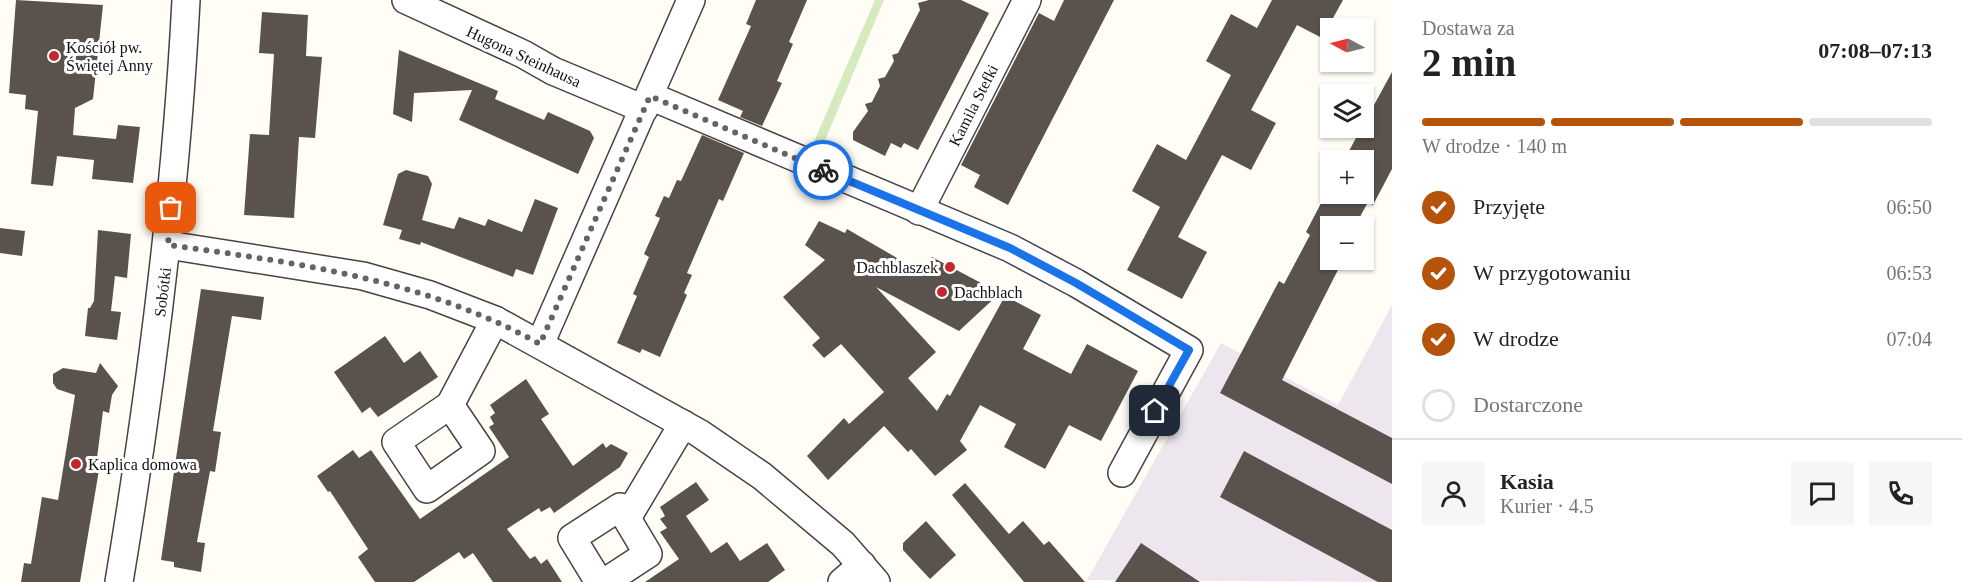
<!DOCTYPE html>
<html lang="pl">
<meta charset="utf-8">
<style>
body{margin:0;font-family:"Times New Roman",serif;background:#f6f6f6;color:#222;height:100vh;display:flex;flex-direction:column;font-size:22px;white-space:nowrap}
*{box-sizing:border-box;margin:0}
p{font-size:20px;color:#767676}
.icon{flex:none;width:33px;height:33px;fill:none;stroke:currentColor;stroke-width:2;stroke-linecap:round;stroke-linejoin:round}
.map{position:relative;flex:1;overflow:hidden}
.panel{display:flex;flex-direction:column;background:#fff;width:570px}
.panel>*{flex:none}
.needle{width:39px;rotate:277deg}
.controls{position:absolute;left:1320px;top:18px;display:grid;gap:12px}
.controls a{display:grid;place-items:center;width:54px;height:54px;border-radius:0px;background:#fff;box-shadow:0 2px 4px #0004;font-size:30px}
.pin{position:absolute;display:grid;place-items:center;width:51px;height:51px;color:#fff;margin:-26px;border-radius:12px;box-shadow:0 3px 9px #0006}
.courier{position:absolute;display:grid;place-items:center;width:60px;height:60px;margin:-30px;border:4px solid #1a73e8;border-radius:50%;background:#fff;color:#222;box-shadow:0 2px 8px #0007}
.overview em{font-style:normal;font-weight:600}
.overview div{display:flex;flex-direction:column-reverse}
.overview{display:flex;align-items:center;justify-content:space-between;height:102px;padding:0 30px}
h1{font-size:39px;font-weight:600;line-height:45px}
.bar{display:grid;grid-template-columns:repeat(4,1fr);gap:9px 6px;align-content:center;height:72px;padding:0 30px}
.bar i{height:8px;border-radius:4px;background:#e0e0e0}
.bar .on{background:#b45309}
.bar p{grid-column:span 4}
.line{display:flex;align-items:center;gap:15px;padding:0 30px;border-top:2px solid #e0e0e0}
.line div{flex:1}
.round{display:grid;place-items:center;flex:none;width:63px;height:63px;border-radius:0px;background:#f6f6f6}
ol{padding:0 30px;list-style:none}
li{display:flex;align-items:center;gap:18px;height:66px}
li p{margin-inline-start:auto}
li .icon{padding:6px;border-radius:50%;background:#b45309;color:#fff;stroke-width:4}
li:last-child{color:#767676}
li i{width:33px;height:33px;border:3px solid #e0e0e0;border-radius:50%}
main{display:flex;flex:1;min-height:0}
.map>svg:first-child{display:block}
</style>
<main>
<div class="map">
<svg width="1392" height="582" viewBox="0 0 1392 582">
<rect width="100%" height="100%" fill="#fffdf5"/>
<polygon fill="#eee6ef" points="1392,305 1392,582 1087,580 1221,343 1338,405"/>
<polygon fill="#d5ebbd" points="875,0 884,0 821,150 810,151"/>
<g fill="#5a524d">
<polygon points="16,0 103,5 93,99 75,108 73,135 116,139 118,125 140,127 133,183 92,179 94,160 57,156 53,186 31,184 38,111 25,109 26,95 9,93"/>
<polygon points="756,0 807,0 789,42 793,44 777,81 782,83 762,126 740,117 743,111 718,100 751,26 746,24"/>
<polygon points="929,0 961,0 989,13 918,150 904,143 901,148 891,143 885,156 853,140 853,132 868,111 865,104 872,102 880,86 878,79 885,77 894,61 892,55 898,53 920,10 918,3"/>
<polygon points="1064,0 1114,0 1008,205 974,187 980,175 961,165 1039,13 1054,21"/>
<polygon points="1272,0 1343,0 1322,38 1297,25 1251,110 1276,123 1251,170 1222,155 1178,237 1207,252 1182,299 1127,270 1160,207 1132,191 1157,144 1186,160 1231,75 1206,61 1231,14 1257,28"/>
<polygon points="262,12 308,15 306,56 322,57 315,138 299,137 294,218 244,215 250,134 269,135 274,54 259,53"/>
<polygon points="399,50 498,91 495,99 544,120 548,112 590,131 594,138 578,174 459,120 472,90 414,93 412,122 393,114"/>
<polygon points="1392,72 1392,169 1373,205 1368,202 1355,226 1330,226 1330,260 1343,260 1282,380 1392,438 1392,484 1220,393 1279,281 1284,284 1310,235 1306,232 1330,186 1330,194 1364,194 1364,160 1344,160"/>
<polygon points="702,135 744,153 723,201 719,199 687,273 692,275 684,293 687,295 660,357 642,349 640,353 617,343 637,296 633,294 649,257 644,254 660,218 655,216 664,196 669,198 677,180 681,181"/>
<polygon points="406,170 428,176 432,184 422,220 454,229 459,217 485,226 488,219 522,232 535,199 558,208 533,275 516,269 513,277 421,242 420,245 399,239 402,230 383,225 398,174"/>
<polygon points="819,221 845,233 847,229 923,273 932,257 1000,293 959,331 876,287 936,352 908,378 937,411 947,394 950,396 1005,296 1041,315 1023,349 1071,374 1087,344 1138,371 1101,441 1069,425 1045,469 1004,447 1016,424 980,405 960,441 967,450 935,476 911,449 908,452 884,426 828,480 807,456 844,418 849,424 884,392 841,344 824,358 812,345 820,338 783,297 825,260 805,245"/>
<polygon points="0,228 25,231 22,256 0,253"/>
<polygon points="98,230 131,234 127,278 115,276 111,311 121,312 117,340 85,336 88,308 90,308 94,301"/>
<polygon points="201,289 264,297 261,320 232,316 213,431 221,432 215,472 210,471 197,542 205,543 201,572 174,567 174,562 161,560"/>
<polygon points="385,336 404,363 420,351 438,377 378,417 370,407 362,413 334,372"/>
<polygon points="100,363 118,386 112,395 109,413 103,411 97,458 100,458 98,476 80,582 21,582 24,563 31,564 42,497 58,500 69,433 75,395 57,389 53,383 53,374 63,368 96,373"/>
<polygon points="526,379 549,414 541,419 573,466 603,443 606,448 611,444 628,453 620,467 554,513 550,507 541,512 539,508 507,529 530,559 535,556 541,564 547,559 562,582 493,582 473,553 464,559 459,552 414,582 375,582 358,557 368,549 330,491 328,492 317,476 353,450 359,458 371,450 420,519 509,457 489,427 494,424 490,417 495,413 490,405"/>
<polygon points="1244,451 1392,530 1392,582 1378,582 1220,497"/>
<polygon points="696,482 709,500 686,516 711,553 727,542 740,561 767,543 785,570 768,582 645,582 679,559 660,532 667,528 660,519 665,516 660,507"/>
<polygon points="965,483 1009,534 1023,521 1044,545 1049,541 1085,582 1024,582 952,495"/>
<polygon points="926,521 956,555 930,579 903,550 903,543"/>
<polygon points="1141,543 1200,582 1115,582"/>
</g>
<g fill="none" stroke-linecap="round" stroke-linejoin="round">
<g stroke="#444" stroke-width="30">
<g id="street">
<polyline points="406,0 523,54 553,71 644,109"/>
<polyline points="650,96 1010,248 1076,283 1189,350 1122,473"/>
<polyline points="919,211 1027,0"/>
<polyline points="168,245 363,276 430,295 495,320 699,433 762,476 843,544 876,582"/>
<polyline points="540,344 691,0"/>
<polyline points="450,405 481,451 427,489 396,442 450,405 495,320"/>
<polyline points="627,518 683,424"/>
<path d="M119,582C151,389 176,196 186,0"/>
<polyline points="599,582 572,538 620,507 648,554 605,582"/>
<polyline points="842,582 862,565"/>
</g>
</g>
<use href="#street" stroke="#fff" stroke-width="27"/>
</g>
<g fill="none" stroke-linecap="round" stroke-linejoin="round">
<path stroke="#646461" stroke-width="6" stroke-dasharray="0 10.8" d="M171,208L168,245C298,263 423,279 540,344L650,96L823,170"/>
<polyline stroke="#1a73e8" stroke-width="8" points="823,170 1010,248 1076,283 1189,350 1155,411"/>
</g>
<g fill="#c4262e" stroke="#fff" stroke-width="2">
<circle cx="54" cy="56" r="6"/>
<circle cx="950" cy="267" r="6"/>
<circle cx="942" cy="292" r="6"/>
<circle cx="76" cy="464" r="6"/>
</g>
<g text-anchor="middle" stroke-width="6" stroke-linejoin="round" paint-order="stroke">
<g font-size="16" fill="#111" stroke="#fff" text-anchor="start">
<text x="66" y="53">Kościół pw.<tspan x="66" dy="18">Świętej Anny</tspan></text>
<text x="938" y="273" text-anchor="end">Dachblaszek</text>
<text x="954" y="298">Dachblach</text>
<text x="88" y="470">Kaplica domowa</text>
</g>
<g font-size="16" fill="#111" stroke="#fff">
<text transform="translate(524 56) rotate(25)" y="6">Hugona Steinhausa</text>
<text transform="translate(973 105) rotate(-63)" y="6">Kamila Stefki</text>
<text transform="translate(162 292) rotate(-83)" y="6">Sobótki</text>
</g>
</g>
</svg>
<div class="controls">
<a><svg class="needle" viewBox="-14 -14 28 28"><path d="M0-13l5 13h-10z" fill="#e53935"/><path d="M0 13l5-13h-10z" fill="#767676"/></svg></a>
<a><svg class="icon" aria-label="layers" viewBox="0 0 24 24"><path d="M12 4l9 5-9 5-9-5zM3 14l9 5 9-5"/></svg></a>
<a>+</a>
<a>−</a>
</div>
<div class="pin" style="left:171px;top:208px;background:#ea580c"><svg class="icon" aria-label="bag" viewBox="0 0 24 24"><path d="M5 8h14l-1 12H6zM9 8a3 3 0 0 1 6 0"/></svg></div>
<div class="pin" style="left:1155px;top:411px;background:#1f2937"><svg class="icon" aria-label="home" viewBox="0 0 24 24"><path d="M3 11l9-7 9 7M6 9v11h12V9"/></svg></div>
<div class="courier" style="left:823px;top:170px"><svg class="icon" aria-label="bike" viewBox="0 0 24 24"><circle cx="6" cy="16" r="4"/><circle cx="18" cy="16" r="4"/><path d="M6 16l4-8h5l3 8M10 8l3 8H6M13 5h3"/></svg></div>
</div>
<section class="panel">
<div class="overview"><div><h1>2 min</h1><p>Dostawa za</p></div><em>07:08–07:13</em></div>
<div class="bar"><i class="on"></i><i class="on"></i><i class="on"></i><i></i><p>W drodze · 140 m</p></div>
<ol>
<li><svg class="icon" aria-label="check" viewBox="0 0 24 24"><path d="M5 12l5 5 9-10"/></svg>Przyjęte<p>06:50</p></li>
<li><svg class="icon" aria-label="check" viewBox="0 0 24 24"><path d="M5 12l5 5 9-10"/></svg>W przygotowaniu<p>06:53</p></li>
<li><svg class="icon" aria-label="check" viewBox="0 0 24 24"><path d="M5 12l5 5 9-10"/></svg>W drodze<p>07:04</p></li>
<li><i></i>Dostarczone</li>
</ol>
<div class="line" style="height:108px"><a class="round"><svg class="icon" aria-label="person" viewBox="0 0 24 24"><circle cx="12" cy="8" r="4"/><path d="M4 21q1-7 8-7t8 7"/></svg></a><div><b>Kasia</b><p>Kurier · 4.5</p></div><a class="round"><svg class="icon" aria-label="chat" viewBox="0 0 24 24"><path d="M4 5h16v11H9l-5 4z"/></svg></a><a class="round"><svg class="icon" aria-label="phone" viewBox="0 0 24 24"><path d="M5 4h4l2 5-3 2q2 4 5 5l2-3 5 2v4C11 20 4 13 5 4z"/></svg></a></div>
</section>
</main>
